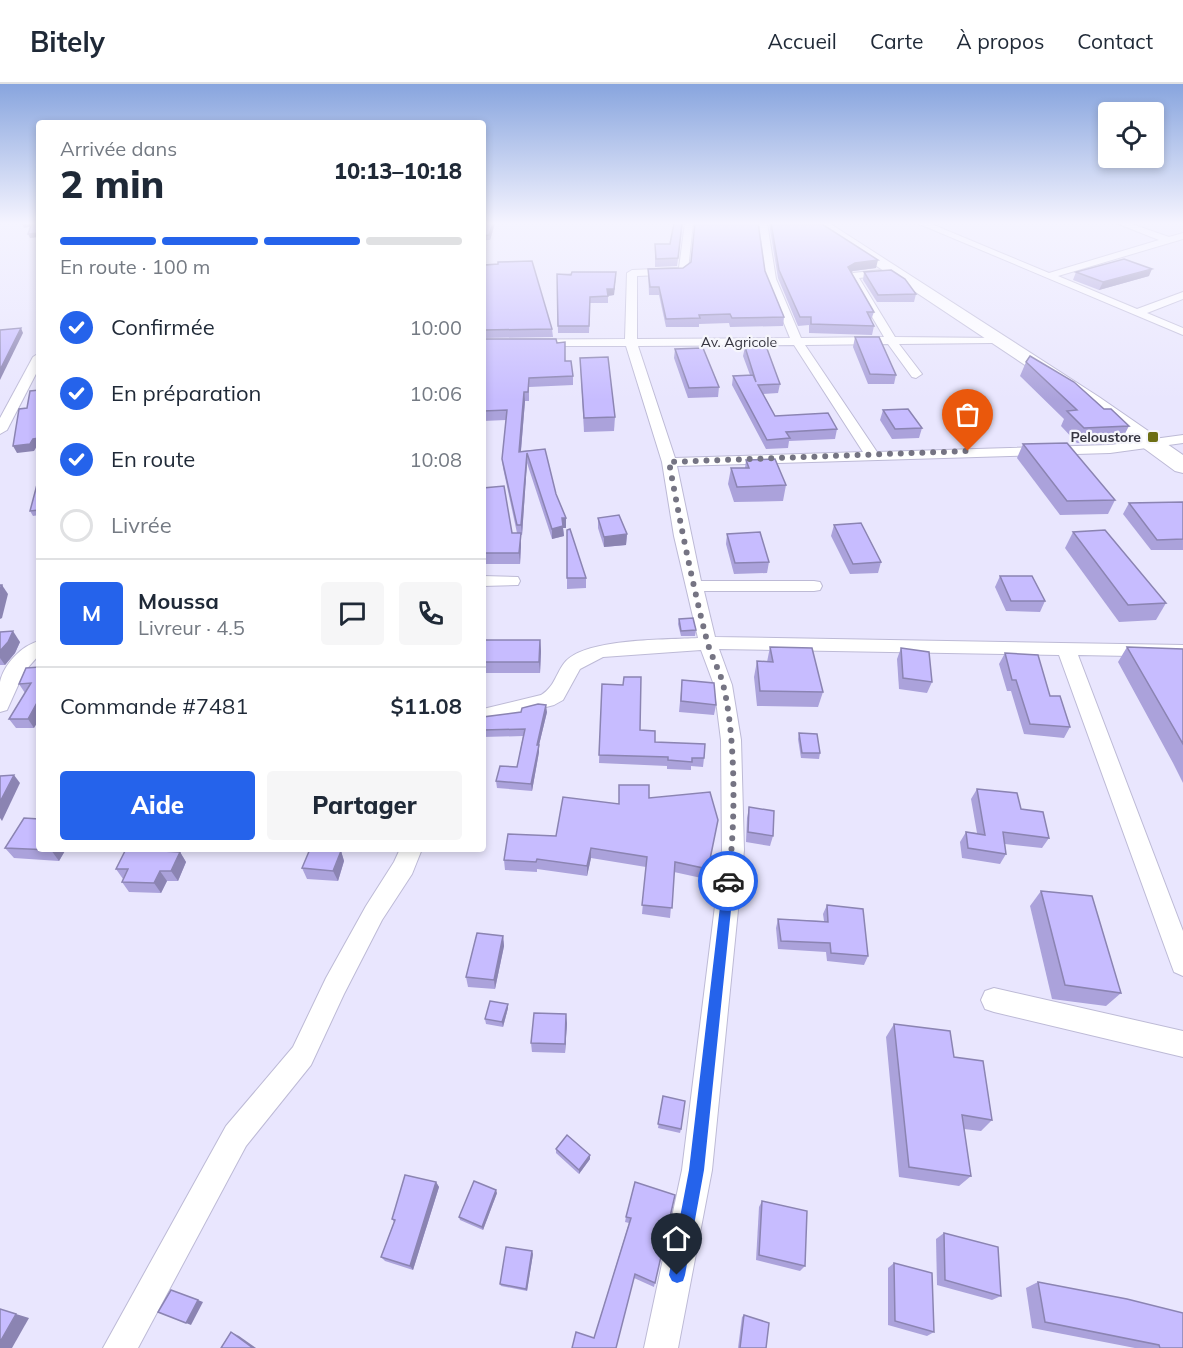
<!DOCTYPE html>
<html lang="fr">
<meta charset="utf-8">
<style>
body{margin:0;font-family:Mulish,sans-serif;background:#f6f6f7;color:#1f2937;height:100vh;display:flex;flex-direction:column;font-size:22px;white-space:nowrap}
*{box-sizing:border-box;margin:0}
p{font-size:20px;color:#747a83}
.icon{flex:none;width:33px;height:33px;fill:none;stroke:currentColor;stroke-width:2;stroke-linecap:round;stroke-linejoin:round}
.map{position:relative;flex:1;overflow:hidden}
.sheet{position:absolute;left:36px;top:36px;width:450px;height:732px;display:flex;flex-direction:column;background:#fff;border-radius:6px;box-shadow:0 3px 9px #0003}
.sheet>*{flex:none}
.controls{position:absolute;left:1098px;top:18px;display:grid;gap:12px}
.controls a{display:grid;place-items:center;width:66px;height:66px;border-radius:6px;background:#fff;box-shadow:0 3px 9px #0003;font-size:30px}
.pin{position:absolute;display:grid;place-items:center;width:51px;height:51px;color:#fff;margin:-62px -26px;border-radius:50% 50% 50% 0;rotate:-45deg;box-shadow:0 0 6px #0007}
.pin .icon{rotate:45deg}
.courier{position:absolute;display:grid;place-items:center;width:60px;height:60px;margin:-30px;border:4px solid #2563eb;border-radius:50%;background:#fff;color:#222;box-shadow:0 2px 8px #0007}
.headline em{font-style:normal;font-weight:800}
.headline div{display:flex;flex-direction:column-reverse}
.headline{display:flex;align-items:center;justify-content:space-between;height:102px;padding:0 24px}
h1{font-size:39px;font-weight:800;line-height:45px}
.bar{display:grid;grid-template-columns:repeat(4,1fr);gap:9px 6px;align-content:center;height:72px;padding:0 24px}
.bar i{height:8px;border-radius:4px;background:#e0e1e3}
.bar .selected{background:#2563eb}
.bar p{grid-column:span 4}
.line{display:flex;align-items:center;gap:15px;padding:0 24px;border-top:2px solid #e0e1e3}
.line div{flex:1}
.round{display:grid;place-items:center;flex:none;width:63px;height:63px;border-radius:6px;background:#f6f6f7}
ol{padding:0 24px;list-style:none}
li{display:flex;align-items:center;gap:18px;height:66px}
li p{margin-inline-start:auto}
li .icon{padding:6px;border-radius:50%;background:#2563eb;color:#fff;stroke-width:4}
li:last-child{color:#747a83}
li i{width:33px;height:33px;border:3px solid #e0e1e3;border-radius:50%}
.primary-button{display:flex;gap:12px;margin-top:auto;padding:12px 24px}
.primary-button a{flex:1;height:69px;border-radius:6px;background:#2563eb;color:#fff;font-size:24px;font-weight:800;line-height:69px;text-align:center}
.primary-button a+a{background:#f6f6f7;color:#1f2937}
header{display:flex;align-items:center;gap:36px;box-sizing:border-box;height:84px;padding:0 30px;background:#fff;border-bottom:2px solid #e0e1e3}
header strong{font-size:28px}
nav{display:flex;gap:33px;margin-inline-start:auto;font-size:21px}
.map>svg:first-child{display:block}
</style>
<header>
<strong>Bitely</strong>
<nav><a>Accueil</a><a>Carte</a><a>À propos</a><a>Contact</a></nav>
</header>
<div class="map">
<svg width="1183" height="1264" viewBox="0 0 1183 1264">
<rect width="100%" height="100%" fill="#e9e6fe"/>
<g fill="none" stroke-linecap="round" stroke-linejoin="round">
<g stroke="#bdbad6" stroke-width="2">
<g id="street">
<path d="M685,139H693L688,186L682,190L637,192V255L790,254L766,195L759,139H767L776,195L801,254L884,253L848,192L853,189L891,185L895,186V190L859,194L895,253L999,254V258L995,259L899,260L922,290L916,294L912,293L888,260L805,261L877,368L1110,361L1183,351V359L1110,369L677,382L701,497H814L820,498L822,502L820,506L814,507H704L715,553L1183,561V573L1078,571L1183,847V892L1174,888L1171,880L1059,571L719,565L732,601L741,656L744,766L712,1086L678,1264H644L682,1086L722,766L721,656L714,601L701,566L603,573L580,585L563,616L554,621L483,639V625L541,611C555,603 556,588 566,577C588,554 666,556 698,554L674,452L662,378L626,262H483V256L625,255L627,189L632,186L679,184ZM794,261L863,368L675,374L638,262Z"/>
<polygon points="917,139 929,139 1049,189 1159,156 1116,139 1129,139 1169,153 1183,149 1183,155 1058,192 1137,225 1183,208 1183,215 1147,229 1183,244 1183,251"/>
<polygon points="39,269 39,284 7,346 0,350 0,334 33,273"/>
<polygon points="483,492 518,493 520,497 518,501 483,502"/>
<path d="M39,557V571L24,588L7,626L0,628C0,619 0,607 0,598C4,580 21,562 39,557Z"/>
<polygon points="400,765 422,765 412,790 382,836 344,910 311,981 246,1062 138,1264 103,1264 226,1042 293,963 326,894 366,822 394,778"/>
<polygon points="994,904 1183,947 1183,973 994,928 985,925 981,916 985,907"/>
</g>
</g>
<g stroke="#bdbad6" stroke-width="2">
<polygon id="primary" points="812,139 829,139 1099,313 1183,371 1183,389 1175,387 1085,321"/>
</g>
<use href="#street" fill="#fff" fill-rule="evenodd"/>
<use href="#primary" fill="#fff" fill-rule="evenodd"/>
</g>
<g fill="#aba2db">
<polygon points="483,139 495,139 490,156 483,156"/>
<polygon points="683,139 677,182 655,183 655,160 670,160"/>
<polygon points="769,139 801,139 876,184 853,187 851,188 874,228 871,236 874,242 872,251 809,249 809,241 798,242 778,194"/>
<polygon points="683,184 765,187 784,233 783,242 730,243 729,239 699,240 699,243 666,243 659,211 649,211 648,185"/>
<polygon points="616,188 614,211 608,212 608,219 590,219 589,249 558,249 557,190"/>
<polygon points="864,188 916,210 914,218 877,218 863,196"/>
<polygon points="1076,188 1149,192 1099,206 1073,196"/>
<polygon points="483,208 552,245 553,253 483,254 483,236 484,227 483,227"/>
<polygon points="855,253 896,291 894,300 868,300 853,263"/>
<polygon points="483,255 557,259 573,292 573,301 529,303 529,317 525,317 521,367 545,365 556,410 566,444 563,444 564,452 552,455 527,379 522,451 521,451 521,460 520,480 483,480 483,404 512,449 517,449 503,384 502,375 506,336 483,337"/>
<polygon points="745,263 780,300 778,309 763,310 775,332 837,345 835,355 789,357 788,364 766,365 732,301 733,292 750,291 743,272"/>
<polygon points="675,265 719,303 718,313 688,314 674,274"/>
<polygon points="580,274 615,333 614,347 584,348"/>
<polygon points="1026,278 1104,325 1129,342 1121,357 1077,359 1061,342 1064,335 1020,292"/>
<polygon points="883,326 922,344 919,354 892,355 880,336"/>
<polygon points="1023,360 1115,416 1108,430 1060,431 1017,374"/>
<polygon points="746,376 786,401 783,417 734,418 728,400 731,384 745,384"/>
<polygon points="39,393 39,431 33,432 30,427"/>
<polygon points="1183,418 1183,466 1151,466 1123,430 1129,419"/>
<polygon points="598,434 627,450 626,461 604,463 598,444"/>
<polygon points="834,441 881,478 878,489 850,490 831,452"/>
<polygon points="567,446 586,494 586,504 567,505"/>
<polygon points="1073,448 1166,519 1156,536 1119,538 1065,464"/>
<polygon points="727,450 769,478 767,489 734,490 726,460"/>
<polygon points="1000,492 1045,517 1040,528 1006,527 995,503"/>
<polygon points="679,535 696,546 695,552 681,552 678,540"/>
<polygon points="0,548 20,558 15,569 5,581 0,581"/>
<polygon points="483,556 540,556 541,567 540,589 486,589 484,605 483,606"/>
<polygon points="770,563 823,608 818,623 757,622 754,593 757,577 767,578"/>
<polygon points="1127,563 1183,565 1183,699 1173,679 1118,578"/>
<polygon points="901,564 932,598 927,609 899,605 897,575"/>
<polygon points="1005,569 1050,612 1070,643 1064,654 1024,650 1011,607 1007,607 999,580"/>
<polygon points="39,583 34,644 16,644 9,635 25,609 19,600"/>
<polygon points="682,596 716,621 714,631 679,628"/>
<polygon points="602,600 640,646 655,658 704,674 703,683 691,682 691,686 667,685 667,682 599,679"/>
<polygon points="547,628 539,661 539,668 532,707 497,704 496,697 517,683 523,652 483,653 483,633"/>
<polygon points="799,649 820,669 819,675 801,674 798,655"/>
<polygon points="619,701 649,714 718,736 706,795 674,788 670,834 642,830 646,783 591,774 587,792 537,785 537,788 505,786 504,776 556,752 619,720"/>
<polygon points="977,705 1021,725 1049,754 1042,764 1005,760 1006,770 1000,780 962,774 960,758 966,748 977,749 971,715"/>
<polygon points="749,723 773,752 770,762 746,758 747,734"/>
<polygon points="5,764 39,765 66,765 59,777 14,774"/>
<polygon points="341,767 344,777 338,797 307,795 302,784"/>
<polygon points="180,768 186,778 178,797 167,797 161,809 129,808 122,798 123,795 116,785"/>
<polygon points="1041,807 1121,909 1106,922 1052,915 1030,822"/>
<polygon points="827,821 868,872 864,881 827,877 826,868 778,865 776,844 778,835 824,837 823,830"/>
<polygon points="503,852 504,862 495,905 468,903 466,893"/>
<polygon points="508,924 503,943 486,940 485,935"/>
<polygon points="567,939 565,969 532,968 531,959"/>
<polygon points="894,940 954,973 992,1036 981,1047 964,1045 971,1092 959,1102 899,1093 886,953"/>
<polygon points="663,1012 681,1045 680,1049 658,1044"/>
<polygon points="556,1065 590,1075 579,1090 556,1069"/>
<polygon points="436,1098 439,1103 413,1186 385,1177 381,1173 394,1138 392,1135"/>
<polygon points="497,1109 483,1146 460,1136 459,1133"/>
<polygon points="675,1111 654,1203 634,1194 594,1254 629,1139 625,1138 626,1133"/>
<polygon points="762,1117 805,1182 800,1187 756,1176 759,1123"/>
<polygon points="944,1149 1001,1212 992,1216 937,1201 936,1155"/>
<polygon points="533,1170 527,1207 501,1202 500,1200"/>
<polygon points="894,1179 934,1248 927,1252 888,1241 888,1184"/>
<polygon points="1038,1198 1183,1264 1135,1264 1032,1244 1026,1204"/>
<polygon points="744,1231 766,1264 738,1264 742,1233"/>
</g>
<g fill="#8b84b2">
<polygon points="27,139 32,139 34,142 24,144 22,140"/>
<polygon points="493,139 495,139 490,156 489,151"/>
<polygon points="39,149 39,153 30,154 28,150"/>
<polygon points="878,176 876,184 853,187 846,191 848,183 855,179"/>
<polygon points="1152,185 1149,192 1099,206 1103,198"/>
<polygon points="616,188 614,211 607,212 607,205"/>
<polygon points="21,244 23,249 0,296 0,286"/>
<polygon points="524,308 525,317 520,377 519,368"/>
<polygon points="39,354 39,362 37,362 34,367 17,369 13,362 33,355"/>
<polygon points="527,369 527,379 522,451 521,441"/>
<polygon points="562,434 566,434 566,444 563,444 564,452 552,455 552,445"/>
<polygon points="521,449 521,460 520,480 519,469"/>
<polygon points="627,450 626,461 604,463 604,453"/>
<polygon points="2,501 8,510 2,534 0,535 0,511"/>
<polygon points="13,547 20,558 15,569 5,581 0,574 0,567"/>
<polygon points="540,556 541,567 540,589 539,578"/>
<polygon points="484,578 486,589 484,605 483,595"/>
<polygon points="39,615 39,636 34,644 28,635"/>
<polygon points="546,621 547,628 539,661 539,668 532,707 531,700 537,661"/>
<polygon points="14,691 20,699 2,737 0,734 0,718"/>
<polygon points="591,764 591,774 587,792 587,782"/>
<polygon points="52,765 66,765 59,777 51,766"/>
<polygon points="341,767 344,777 338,797 333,787"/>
<polygon points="180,768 186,778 178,797 171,787"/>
<polygon points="160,787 167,797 161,809 154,799"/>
<polygon points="503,852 504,862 495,905 494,896"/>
<polygon points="508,920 508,924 503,943 502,938"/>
<polygon points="566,930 567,939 565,969 565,960"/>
<polygon points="590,1071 590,1075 579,1090 579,1086"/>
<polygon points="436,1098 439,1103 413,1186 410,1182"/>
<polygon points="496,1106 497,1109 483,1146 482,1143"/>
<polygon points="532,1167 533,1170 527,1207 526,1205"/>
<polygon points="198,1216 203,1218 191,1241 186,1239"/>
<polygon points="16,1230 29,1234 12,1264 0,1264 0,1258"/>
<polygon points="231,1248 239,1252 256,1264 253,1264"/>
</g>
<g fill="#c7bcff" stroke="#8b84b2" stroke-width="1.5">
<polygon points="32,139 39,139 39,149 28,150"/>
<polygon points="483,139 493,139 489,151 483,152"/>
<polygon points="674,139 682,139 678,174 656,175 655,160 670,160"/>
<polygon points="695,139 758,139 765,187 784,233 732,234 730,230 699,231 700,234 666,235 659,203 650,203 648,185 683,184 691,178"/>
<polygon points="771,139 822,140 878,176 855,179 848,183 874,228 867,228 874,242 811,240 811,233 800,233 779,186"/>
<polygon points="1124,175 1152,185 1103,198 1076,188"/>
<polygon points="532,177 552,245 483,246 483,236 485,219 483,219 485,181 498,180 498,178"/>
<polygon points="891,186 905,195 916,210 878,211 864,188"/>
<polygon points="572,188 616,188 614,205 607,205 608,212 590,213 589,242 558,242 557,190 571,191"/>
<polygon points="21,244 0,286 0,246"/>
<polygon points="855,253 879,253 896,291 870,290"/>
<polygon points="483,255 556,255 557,259 565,258 565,277 571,277 573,292 529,294 528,308 524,308 519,368 545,365 556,410 566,434 562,434 563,442 552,445 527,369 521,441 517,441 502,375 507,326 483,327"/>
<polygon points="766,262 780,300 758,301 775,332 828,329 837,345 786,348 790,354 767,356 733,292 753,291 756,298 745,263"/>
<polygon points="703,264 719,303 689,304 675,265"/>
<polygon points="1030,272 1074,298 1104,325 1111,325 1129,342 1084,344 1067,327 1077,326 1026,278"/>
<polygon points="608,273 615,333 584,334 580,274"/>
<polygon points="39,306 39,354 33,355 30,360 13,362 19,325 27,324 30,307"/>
<polygon points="908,325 922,344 895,345 883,326"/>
<polygon points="1067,359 1115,416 1067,417 1023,360"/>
<polygon points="775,375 786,401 737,403 731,384 749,384 746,376"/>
<polygon points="39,393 39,426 30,427"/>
<polygon points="504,402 512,449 521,449 519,469 483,469 483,404"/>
<polygon points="1183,418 1183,455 1157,456 1129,419"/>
<polygon points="619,431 627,450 604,453 598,434"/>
<polygon points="861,439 881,478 853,480 834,441"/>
<polygon points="570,445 586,494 567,494 567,446"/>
<polygon points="1105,446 1166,519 1128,521 1073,448"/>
<polygon points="760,448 769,478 735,479 727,450"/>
<polygon points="1000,492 1032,492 1045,517 1011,517"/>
<polygon points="0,501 2,501 0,511"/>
<polygon points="693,534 696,546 681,547 679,535"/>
<polygon points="13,547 8,558 0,567 0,548"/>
<polygon points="483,556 540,556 539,578 484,578 483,594"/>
<polygon points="770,563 812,564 823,608 760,607 757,577 773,578"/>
<polygon points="1127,563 1183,565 1183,660"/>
<polygon points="901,564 929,568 932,598 903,594"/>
<polygon points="1005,569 1038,571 1050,612 1060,612 1070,643 1030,640 1016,596 1012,596"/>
<polygon points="39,583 39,615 28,635 9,635 31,599 19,600 26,584"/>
<polygon points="624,593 641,593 640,646 655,647 655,658 705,660 704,674 692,674 692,678 668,676 668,673 599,671 602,600 623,601"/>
<polygon points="682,596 714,599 716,621 681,617"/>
<polygon points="538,620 546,621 537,661 539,661 531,700 496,697 500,682 517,683 525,645 483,646 483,633 521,628 522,624"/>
<polygon points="799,649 817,650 820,669 802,669"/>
<polygon points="14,691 0,718 0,692"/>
<polygon points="619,701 649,701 649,714 710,708 718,736 708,785 675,778 672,824 642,821 647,773 591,764 587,782 537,775 536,778 504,776 508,750 556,752 563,713 619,720"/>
<polygon points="977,705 1017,709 1021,725 1043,728 1049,754 1003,748 1006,770 968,764 966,748 985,751"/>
<polygon points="749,723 774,727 773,752 748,748"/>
<polygon points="24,734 39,735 39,765 52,765 51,766 5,764"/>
<polygon points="126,765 180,768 171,787 160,787 154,799 122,798 128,785 116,785"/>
<polygon points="310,765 341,767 333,787 302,784"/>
<polygon points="1041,807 1092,812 1121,909 1065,901"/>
<polygon points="827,821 863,825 868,872 831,869 830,859 781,857 778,835 828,838"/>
<polygon points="477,849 503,852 494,896 466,893"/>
<polygon points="490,917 508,920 502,938 485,935"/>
<polygon points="534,929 566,930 565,960 531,959"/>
<polygon points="894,940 950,947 954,973 983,977 992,1036 962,1031 971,1092 909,1083"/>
<polygon points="663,1012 685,1017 681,1045 658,1040"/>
<polygon points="567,1051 590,1071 579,1086 556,1065"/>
<polygon points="405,1091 436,1098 410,1182 381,1173 395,1136 392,1135"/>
<polygon points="474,1097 496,1106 482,1143 459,1133"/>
<polygon points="635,1098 675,1111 655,1199 635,1190 616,1264 572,1264 576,1248 594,1254 631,1134 626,1133"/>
<polygon points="762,1117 807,1127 805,1182 759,1171"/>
<polygon points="944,1149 998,1163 1001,1212 945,1196"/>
<polygon points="506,1163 532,1167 526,1205 500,1200"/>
<polygon points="894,1179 932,1189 934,1248 895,1237"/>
<polygon points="1038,1198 1127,1215 1183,1229 1183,1264 1160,1264 1159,1261 1045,1238"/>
<polygon points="171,1206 198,1216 186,1239 158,1228"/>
<polygon points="0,1225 16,1230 0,1258"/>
<polygon points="744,1231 769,1239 766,1264 740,1264"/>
<polygon points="231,1248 253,1264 221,1264"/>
</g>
<linearGradient id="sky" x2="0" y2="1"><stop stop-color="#88a5de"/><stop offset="0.44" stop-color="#f5f4ff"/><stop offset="1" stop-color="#f5f4ff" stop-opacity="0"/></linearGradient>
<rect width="1183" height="316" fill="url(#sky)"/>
<polygon fill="#2563eb" points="728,792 734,797 704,1086 685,1191 683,1197 677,1199 672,1197 669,1191 689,1086 723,797"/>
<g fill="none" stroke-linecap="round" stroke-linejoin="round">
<path stroke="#757483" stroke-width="6" stroke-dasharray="0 10.8" d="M728,797C736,743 736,652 723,600C719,585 711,572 707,557C692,498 680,438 669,378L968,367"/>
</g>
<rect fill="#6d6f14" stroke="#f6f6fc" stroke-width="2" x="1147" y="347" width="12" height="12" rx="3"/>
<g text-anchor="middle" stroke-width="4.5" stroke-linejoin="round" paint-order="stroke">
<g font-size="14" fill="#373641" stroke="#f6f6fc">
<text x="739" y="263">Av. Agricole</text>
</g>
<g font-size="14" font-weight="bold" fill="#373641" stroke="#f6f6fc" text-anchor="end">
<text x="1141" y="358">Peloustore</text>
</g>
</g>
</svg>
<div class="controls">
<a><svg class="icon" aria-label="locate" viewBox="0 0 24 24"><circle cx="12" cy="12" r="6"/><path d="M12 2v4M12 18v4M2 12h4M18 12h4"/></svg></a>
</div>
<div class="pin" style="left:968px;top:367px;background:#ea580c"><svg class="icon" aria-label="bag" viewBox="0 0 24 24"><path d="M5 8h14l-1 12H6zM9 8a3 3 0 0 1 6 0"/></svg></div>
<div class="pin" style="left:677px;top:1191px;background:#1f2937"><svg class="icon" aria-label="home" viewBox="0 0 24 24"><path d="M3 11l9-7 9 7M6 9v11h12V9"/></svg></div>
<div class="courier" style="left:728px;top:797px"><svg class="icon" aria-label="car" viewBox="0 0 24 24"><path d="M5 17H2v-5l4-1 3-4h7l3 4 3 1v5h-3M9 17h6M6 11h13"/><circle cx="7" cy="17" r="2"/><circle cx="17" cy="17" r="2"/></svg></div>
<section class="sheet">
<div class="headline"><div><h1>2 min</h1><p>Arrivée dans</p></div><em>10:13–10:18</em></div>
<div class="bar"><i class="selected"></i><i class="selected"></i><i class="selected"></i><i></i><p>En route · 100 m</p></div>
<ol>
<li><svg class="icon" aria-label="check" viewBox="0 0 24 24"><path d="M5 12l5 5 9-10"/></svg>Confirmée<p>10:00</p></li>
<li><svg class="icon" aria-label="check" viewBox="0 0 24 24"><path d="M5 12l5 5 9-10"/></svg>En préparation<p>10:06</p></li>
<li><svg class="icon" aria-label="check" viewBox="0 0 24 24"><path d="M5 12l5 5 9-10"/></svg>En route<p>10:08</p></li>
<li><i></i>Livrée</li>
</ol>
<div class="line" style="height:108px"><b class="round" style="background:#2563eb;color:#fff">M</b><div><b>Moussa</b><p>Livreur · 4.5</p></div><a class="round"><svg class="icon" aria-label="chat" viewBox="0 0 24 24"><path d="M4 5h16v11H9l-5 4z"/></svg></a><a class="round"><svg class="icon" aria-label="phone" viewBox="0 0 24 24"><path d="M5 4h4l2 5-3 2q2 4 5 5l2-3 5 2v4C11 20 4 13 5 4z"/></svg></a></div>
<div class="line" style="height:78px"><div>Commande #7481</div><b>$11.08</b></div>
<div class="primary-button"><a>Aide</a><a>Partager</a></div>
</section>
</div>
